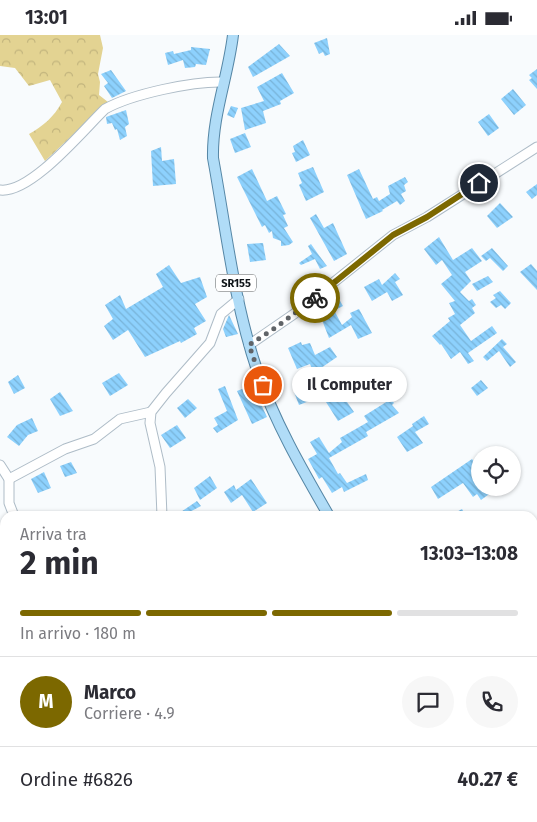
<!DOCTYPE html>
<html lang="it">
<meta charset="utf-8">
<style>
body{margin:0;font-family:"Fira Sans",sans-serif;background:#f7f7f7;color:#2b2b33;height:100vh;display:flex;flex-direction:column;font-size:19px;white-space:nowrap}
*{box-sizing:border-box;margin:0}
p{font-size:16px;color:#7c7c81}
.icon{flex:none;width:28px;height:28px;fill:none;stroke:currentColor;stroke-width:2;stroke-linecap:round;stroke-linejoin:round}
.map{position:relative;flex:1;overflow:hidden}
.side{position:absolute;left:0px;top:476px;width:538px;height:311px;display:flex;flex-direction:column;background:#fff;border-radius:15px 15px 0 0;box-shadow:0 1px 4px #0004}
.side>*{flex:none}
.tools{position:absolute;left:471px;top:411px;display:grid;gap:10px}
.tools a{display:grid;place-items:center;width:50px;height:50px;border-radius:50%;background:#fff;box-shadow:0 1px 4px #0004;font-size:25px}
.pin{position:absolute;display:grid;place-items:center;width:42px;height:42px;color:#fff;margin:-21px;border:2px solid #fff;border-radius:50%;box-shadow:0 1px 5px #0007}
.courier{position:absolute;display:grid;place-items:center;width:50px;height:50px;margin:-25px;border:4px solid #7c6800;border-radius:50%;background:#fff;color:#222;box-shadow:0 1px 6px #0007}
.bubble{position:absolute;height:35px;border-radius:18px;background:#fff;box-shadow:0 1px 4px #0004;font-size:16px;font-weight:700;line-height:35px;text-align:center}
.head em{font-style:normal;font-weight:700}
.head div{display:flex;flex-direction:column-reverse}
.head{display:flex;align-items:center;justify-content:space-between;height:85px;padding:0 20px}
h1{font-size:32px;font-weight:700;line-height:38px}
.bar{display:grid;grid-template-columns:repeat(4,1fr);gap:8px 5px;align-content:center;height:60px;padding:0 20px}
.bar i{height:6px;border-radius:4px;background:#e1e1e2}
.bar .current{background:#7c6800}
.bar p{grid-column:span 4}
.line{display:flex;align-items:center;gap:12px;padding:0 20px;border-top:1px solid #e1e1e2}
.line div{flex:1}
.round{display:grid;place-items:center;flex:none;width:52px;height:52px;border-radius:26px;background:#f7f7f7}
.status{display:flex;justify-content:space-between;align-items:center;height:35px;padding:0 25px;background:#fff;direction:ltr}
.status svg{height:14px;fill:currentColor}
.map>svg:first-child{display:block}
</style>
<div class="status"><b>13:01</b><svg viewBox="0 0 49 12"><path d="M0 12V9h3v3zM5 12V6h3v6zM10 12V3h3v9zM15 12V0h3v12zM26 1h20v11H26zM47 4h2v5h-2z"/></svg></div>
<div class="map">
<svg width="537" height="787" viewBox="0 0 537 787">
<defs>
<pattern id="forest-crowns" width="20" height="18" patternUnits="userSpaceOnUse" patternTransform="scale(1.25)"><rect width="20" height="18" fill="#e3d392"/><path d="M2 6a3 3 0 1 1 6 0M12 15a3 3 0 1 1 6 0" fill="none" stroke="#c2b47d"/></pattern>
<pattern id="building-back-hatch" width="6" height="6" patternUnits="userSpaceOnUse" patternTransform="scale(1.25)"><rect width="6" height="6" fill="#8dd1fd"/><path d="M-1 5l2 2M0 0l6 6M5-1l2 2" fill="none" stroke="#78b3d8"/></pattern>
</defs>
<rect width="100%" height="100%" fill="#f8fbfd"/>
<path fill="url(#forest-crowns)" d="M0,0H100L103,13L98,39L100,47L99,60L108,67L45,126L29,99C43,91 54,82 62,67L50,45L29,51L15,33L0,31Z"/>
<g fill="url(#building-back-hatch)">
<polygon points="327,3 330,19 325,21 323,17 319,19 314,8"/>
<polygon points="279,9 290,21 253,42 248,32"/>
<polygon points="191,12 210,14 206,30 196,29 195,32 185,33 183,25 168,30 165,18 173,16 174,19 191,15"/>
<polygon points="537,34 537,54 529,45 532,43 529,40"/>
<polygon points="111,35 126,56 112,63 104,51 108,48 101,39"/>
<polygon points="282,38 294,58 280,66 281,69 263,76 266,88 245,95 241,73 264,66 257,52"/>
<polygon points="513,54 526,70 514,80 501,64"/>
<polygon points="231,71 238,73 234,83 227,80"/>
<polygon points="126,75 129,89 125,92 127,101 120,105 117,94 115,95 112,88 107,89 106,82"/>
<polygon points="489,79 499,93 488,101 478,87"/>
<polygon points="245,98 251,112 235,118 230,104"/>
<polygon points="303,105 310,120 296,127 292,118 295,117 293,111"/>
<polygon points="161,112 162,126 174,124 176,149 153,151 151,116"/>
<polygon points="313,132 324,157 306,166 299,150 302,148 298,138"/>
<polygon points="252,134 267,166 277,161 286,179 283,180 288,191 284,193 293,207 289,210 281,211 281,206 273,203 272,196 269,198 265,190 262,192 237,142"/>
<polygon points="359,134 373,164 377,162 379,166 390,159 388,151 405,142 408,147 404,150 406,156 401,159 405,166 400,170 397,166 382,175 383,176 366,184 347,140"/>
<polygon points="537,149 537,160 532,164 526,157"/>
<polygon points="500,168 513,182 497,193 487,181"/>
<polygon points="316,179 324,193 333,188 347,219 334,226 310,183"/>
<polygon points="439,202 453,225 472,213 482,226 465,237 471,246 460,257 469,266 472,264 476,270 472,273 475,278 460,290 471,306 492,291 497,298 468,318 474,326 468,329 460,317 451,324 441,309 440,310 432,301 450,286 448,283 455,279 449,268 455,266 441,249 452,240 442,225 436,230 424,214"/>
<polygon points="263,208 266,225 250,227 247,209"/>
<polygon points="311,209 318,219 327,231 320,234 315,224 301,230 299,228 312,219 308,211"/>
<polygon points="492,213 508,231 503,236 490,223 486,226 481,221"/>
<polygon points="531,229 537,236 537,255 520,237"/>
<polygon points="169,230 181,248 200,242 207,262 195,269 206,286 194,293 197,299 181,308 180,306 145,322 128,295 113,305 104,291 113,284 105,270 120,260 126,274 163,252 156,239"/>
<polygon points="395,238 400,244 395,247 403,260 392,266 387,257 372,266 364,252 379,244 382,250"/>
<polygon points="488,241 493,247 477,256 472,249"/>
<polygon points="500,256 511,268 505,274 501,270 496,273 490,267 496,263 493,260"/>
<polygon points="330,258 332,262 336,259 343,271 333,276 325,262"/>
<polygon points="359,274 372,298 358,304 351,290 329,303 322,285 335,277 342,290 352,282 350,278"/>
<polygon points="229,280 238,299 226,302 223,294"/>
<polygon points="502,304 507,309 503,312 516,327 510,332 499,316 487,326 483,322"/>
<polygon points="301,307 302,310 310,308 315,320 330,312 337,322 321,333 325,341 316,344 310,329 297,334 288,313"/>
<polygon points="119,338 128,350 110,361 102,348"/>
<polygon points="18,340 25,353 14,359 8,347"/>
<polygon points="481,345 488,353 477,361 471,353"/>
<polygon points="252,350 267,382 252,389 237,356"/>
<polygon points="225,351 238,385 217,398 213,393 218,390 214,383 227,376 218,354"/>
<polygon points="304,352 312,365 299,370 294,357"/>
<polygon points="60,357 73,376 60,381 50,364"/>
<polygon points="340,357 354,377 338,386 326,367"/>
<polygon points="188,364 197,373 185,383 177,373"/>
<polygon points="391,364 394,368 392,370 399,378 366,397 368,401 329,423 338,439 340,438 347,448 366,439 368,445 344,457 342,452 332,458 322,442 319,444 308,424 317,419 310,407 319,402 329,418 342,407 340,403 368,387 364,381"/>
<polygon points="424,381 429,389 415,397 423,408 407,417 397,402 413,391 412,389"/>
<polygon points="32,383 38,396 28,400 19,411 7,402 17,390"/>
<polygon points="177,390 186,403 170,413 161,400"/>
<polygon points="472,424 480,435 480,452 499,452 481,465 477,459 473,462 463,448 438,464 431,452"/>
<polygon points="71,427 77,438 65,442 60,431"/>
<polygon points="44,437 51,453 38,458 31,444"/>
<polygon points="210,441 217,453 200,465 194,453"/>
<polygon points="251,444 267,468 253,477 242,460 231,468 224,457 234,450 236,455"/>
<polygon points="197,466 201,471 182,481 175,481"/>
<polygon points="462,474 466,481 449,481"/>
</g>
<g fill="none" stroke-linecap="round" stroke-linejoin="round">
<g stroke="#aebcc7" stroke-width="11">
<g id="minor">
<path d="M0,155C31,159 84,94 105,74C132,59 193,46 224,47"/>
<polyline points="249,310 294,279 393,200 427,182 537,112"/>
<polyline points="0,430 9,444 9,468 14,481"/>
<polyline points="9,444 65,414 94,404 120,384 151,377"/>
<polyline points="162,481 160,432 150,388 151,377 166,358 210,308 221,279 239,264"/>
<polyline points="339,782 340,787"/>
<polyline points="85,787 86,782"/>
</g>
</g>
<g stroke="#5586a5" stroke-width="12">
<g id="major">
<path d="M233,0C228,42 212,81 213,123C226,194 234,267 257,335C273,384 303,436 329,481"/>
<polyline points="532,749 537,754"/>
</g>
</g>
<use href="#minor" stroke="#fff" stroke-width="9"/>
<use href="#major" stroke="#b0dcf7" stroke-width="10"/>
</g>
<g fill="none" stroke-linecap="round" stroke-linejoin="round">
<polyline stroke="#606468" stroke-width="5" stroke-dasharray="0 9" points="263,350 249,310 275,293 315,263"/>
<polyline stroke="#7c6800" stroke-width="6" points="315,263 393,200 427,182 479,148"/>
</g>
<g text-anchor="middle" stroke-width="4.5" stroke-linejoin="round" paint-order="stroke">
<rect fill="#fff" stroke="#565a5d" stroke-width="1" x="216" y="239.5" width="40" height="17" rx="4"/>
<g font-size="11" font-weight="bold" fill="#0e1317">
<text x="236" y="252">SR155</text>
</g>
</g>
</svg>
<div class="tools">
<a><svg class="icon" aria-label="locate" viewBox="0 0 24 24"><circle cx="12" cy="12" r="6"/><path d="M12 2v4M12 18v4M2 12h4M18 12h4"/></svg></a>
</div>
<div class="pin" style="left:263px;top:350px;background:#ea580c"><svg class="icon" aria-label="bag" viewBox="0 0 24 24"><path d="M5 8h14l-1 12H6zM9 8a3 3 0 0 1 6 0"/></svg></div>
<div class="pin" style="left:479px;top:148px;background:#1f2937"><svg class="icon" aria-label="home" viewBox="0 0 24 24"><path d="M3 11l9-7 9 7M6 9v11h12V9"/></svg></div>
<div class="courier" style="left:315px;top:263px"><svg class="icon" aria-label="bike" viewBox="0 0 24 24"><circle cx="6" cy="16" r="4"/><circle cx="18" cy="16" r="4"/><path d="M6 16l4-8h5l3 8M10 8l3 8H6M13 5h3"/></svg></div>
<div class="bubble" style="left:292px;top:332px;width:115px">Il Computer</div>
<section class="side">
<div class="head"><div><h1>2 min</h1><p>Arriva tra</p></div><em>13:03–13:08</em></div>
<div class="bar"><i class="current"></i><i class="current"></i><i class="current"></i><i></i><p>In arrivo · 180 m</p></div>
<div class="line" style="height:90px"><b class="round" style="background:#7c6800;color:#fff">M</b><div><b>Marco</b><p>Corriere · 4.9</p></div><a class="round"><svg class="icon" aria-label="chat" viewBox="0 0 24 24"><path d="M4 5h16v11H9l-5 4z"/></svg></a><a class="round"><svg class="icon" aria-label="phone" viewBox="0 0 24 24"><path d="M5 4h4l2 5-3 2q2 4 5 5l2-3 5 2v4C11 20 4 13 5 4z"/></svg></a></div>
<div class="line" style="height:65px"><div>Ordine #6826</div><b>40.27 €</b></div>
</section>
</div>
